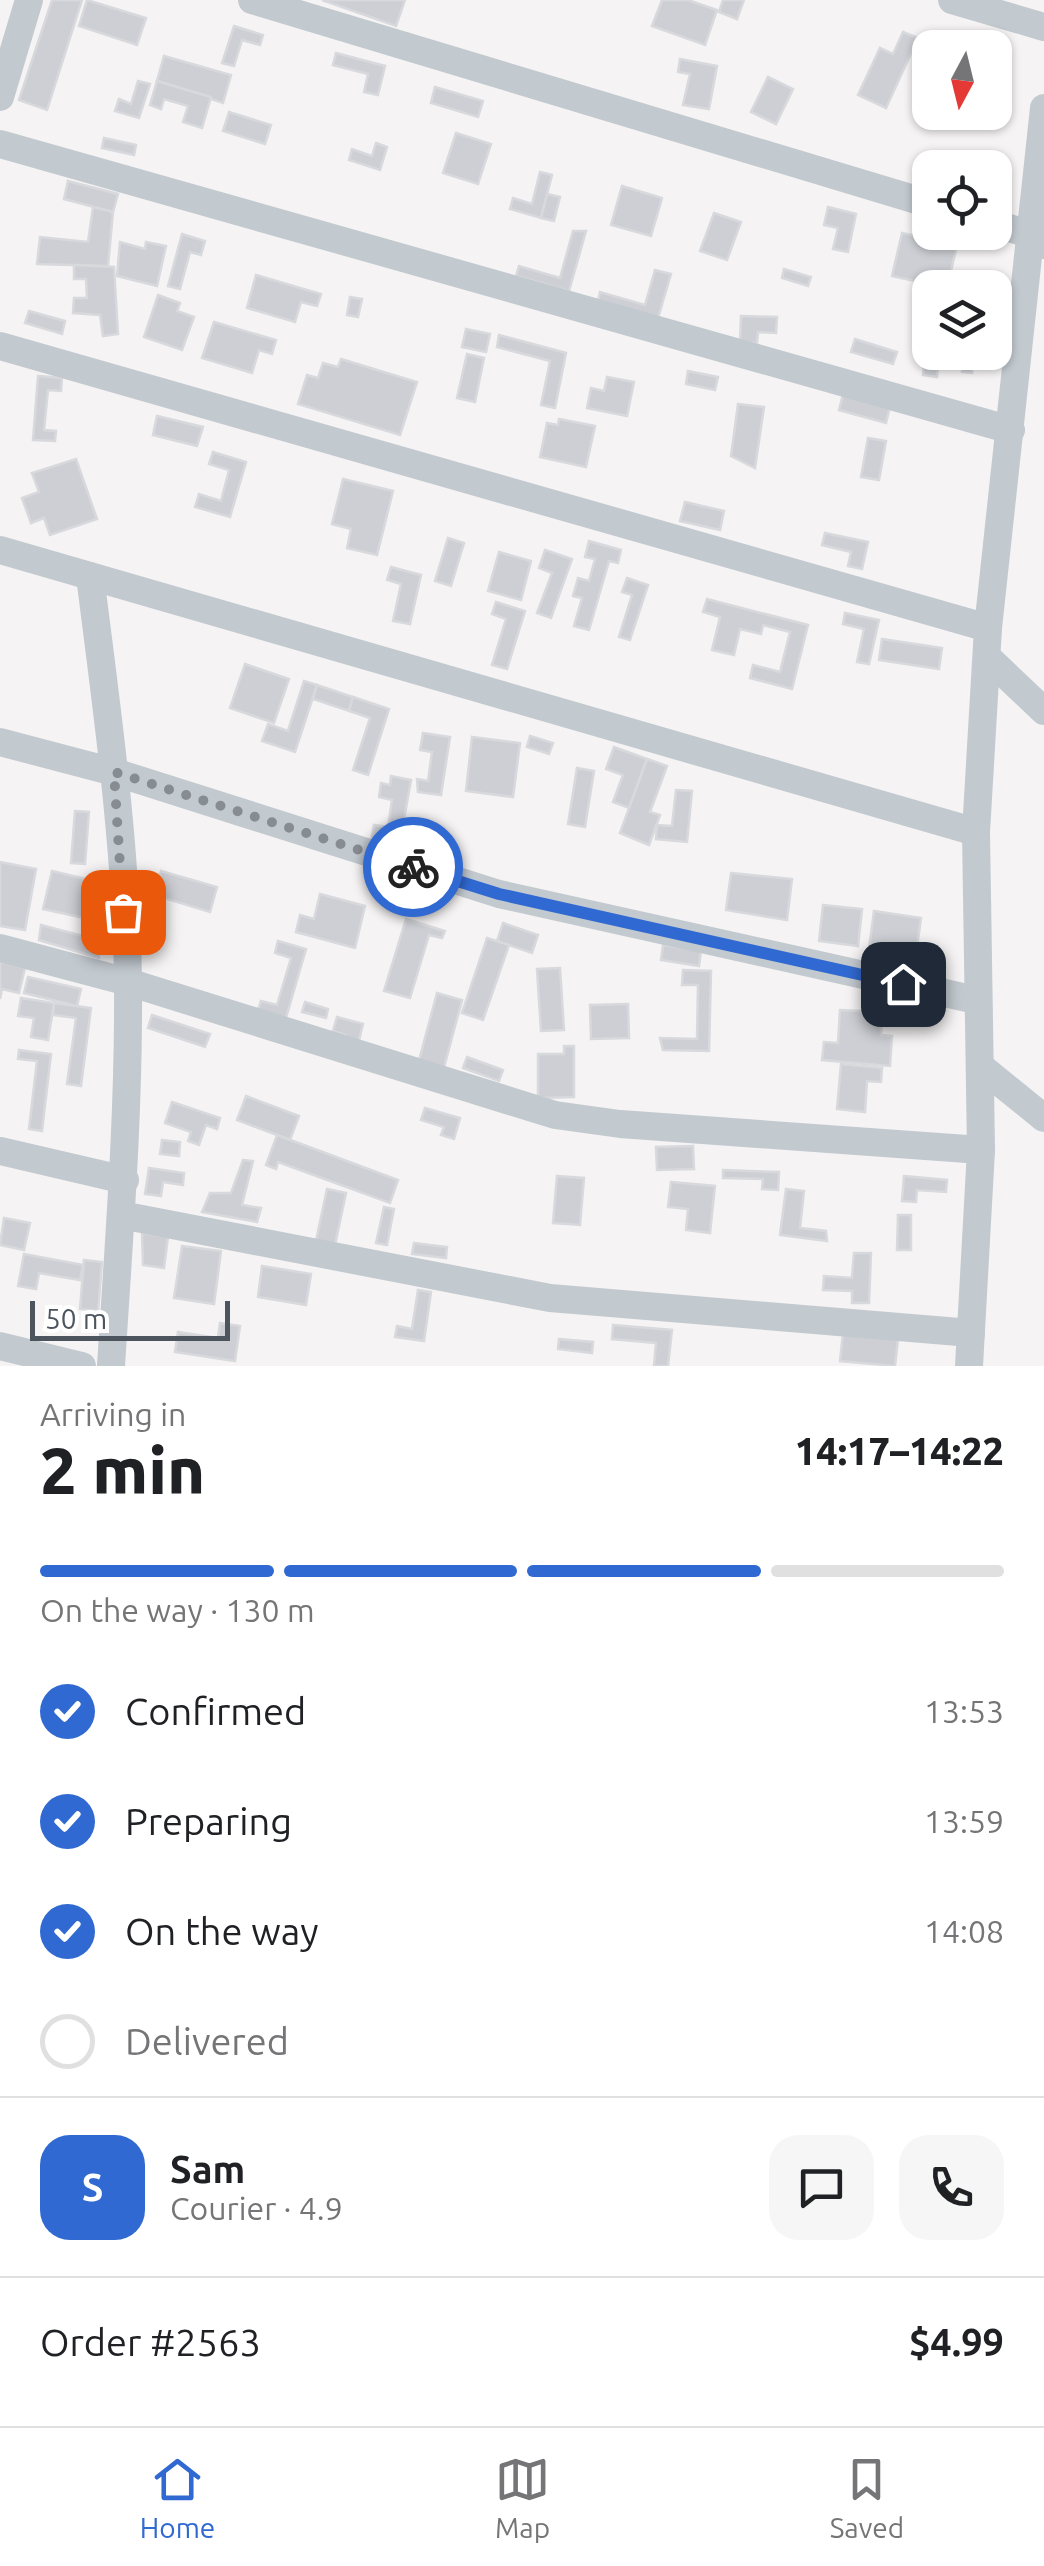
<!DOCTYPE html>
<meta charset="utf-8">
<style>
body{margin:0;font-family:Ubuntu,sans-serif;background:#f6f6f6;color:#202124;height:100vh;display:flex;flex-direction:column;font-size:38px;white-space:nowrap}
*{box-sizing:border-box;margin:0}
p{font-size:32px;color:#757577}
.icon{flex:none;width:55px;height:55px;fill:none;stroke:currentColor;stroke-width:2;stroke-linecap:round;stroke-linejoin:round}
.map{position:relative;height:1366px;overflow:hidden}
.panel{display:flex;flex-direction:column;background:#fff;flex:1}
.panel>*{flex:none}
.needle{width:65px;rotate:187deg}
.tools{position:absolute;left:912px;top:30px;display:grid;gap:20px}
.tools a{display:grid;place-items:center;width:100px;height:100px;border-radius:20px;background:#fff;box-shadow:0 2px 8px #0004;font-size:50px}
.scale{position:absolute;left:30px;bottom:25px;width:200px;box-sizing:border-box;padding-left:10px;border:5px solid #4c545e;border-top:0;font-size:28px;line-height:35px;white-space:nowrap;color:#4c545e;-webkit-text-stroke:8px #fff;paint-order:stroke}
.pin{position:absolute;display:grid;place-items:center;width:85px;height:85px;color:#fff;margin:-42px;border-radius:20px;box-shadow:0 5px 15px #0006}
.courier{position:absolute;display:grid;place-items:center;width:100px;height:100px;margin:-50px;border:8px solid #3069d1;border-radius:50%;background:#fff;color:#222;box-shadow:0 2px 12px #0007}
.head em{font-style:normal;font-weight:800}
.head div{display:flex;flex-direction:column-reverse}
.head{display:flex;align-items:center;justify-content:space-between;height:170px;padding:0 40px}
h1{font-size:65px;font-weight:800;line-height:75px}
.bar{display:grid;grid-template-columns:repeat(4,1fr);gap:15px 10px;align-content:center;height:120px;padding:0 40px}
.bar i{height:12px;border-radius:8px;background:#e0e0e0}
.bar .active{background:#3069d1}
.bar p{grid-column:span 4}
.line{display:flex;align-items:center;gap:25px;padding:0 40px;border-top:2px solid #e0e0e0}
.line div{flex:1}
.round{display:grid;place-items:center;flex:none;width:105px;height:105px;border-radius:30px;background:#f6f6f6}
ol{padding:0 40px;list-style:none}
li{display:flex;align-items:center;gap:30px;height:110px}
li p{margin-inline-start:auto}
li .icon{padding:10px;border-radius:50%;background:#3069d1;color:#fff;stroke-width:4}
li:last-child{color:#757577}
li i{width:55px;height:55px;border:5px solid #e0e0e0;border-radius:50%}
.dock{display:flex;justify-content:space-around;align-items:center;height:140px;border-top:2px solid #e0e0e0;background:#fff;font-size:28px;color:#757577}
.dock a{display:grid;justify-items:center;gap:5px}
.dock .active{color:#3069d1}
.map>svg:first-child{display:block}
</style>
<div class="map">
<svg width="1044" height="1366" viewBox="0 0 1044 1366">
<rect width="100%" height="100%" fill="#f5f3f3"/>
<g fill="#cdcfd4" stroke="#d8d9dd" stroke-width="2.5">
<polygon points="52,0 82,0 47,110 19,100"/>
<polygon points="87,0 146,18 137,45 79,26"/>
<polygon points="322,0 405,0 396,26"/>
<polygon points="662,0 688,0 717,10 705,45 652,26"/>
<polygon points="723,0 744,0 737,19 719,12"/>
<polygon points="234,26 263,35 260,45 242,40 234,66 222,63"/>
<polygon points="903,32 918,38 886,108 858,95 880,48 893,54"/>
<polygon points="336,53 385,66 378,95 364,92 368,74 333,65"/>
<polygon points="164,56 231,75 223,103 157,81"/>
<polygon points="995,58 1007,60 998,117 966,113 995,112"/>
<polygon points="680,59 717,66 709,109 683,105 690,74 678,72"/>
<polygon points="768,77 793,89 776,124 751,112"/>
<polygon points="138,81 150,84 139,118 115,111 119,99 131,104"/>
<polygon points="157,81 211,97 202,128 183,122 188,106 164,99 161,109 150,105"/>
<polygon points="435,87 483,101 478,117 431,103"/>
<polygon points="229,112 271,125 265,144 223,131"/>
<polygon points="456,133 491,144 478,184 443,173"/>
<polygon points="104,138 136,145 134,155 102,148"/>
<polygon points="376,143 387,147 380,170 349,160 352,149 372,156"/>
<polygon points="540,172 552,175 541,218 510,209 513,198 532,204"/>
<polygon points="68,181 118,194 113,212 64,199"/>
<polygon points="622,186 662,198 651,236 611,225"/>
<polygon points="547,194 560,197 554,221 541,218"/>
<polygon points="93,207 113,212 108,266 37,264 40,237 88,242"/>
<polygon points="828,207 856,214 848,252 833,249 838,228 824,225"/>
<polygon points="714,213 741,222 727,260 700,251"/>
<polygon points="573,231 586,231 569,291 516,276 519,266 560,278"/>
<polygon points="902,233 957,245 947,288 892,276"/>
<polygon points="182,234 205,241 201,255 190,252 180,289 168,286"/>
<polygon points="120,242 145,249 146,242 166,246 157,286 117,276"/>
<polygon points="74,265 114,267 118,334 103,336 100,315 73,313 74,298 87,298 86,279 74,279"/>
<polygon points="784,269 811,277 808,286 782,278"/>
<polygon points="655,270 671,274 658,318 598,301 600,292 645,305"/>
<polygon points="256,275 321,294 317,306 301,302 295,322 247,308"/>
<polygon points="158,295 180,303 177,311 194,317 182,350 144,337"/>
<polygon points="350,297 362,299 358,317 347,315"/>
<polygon points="29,311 65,321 62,334 25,323"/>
<polygon points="741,316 777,317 776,333 758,332 757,343 740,343"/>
<polygon points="214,322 276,340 272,354 259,350 252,373 202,358"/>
<polygon points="466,329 490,334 486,352 462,347"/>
<polygon points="499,335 566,353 555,408 541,405 550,361 497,347"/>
<polygon points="927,335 930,335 930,352 939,352 937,377 923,375"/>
<polygon points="855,339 897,352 893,364 851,352"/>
<polygon points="964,352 974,352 972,373 962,372"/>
<polygon points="467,354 484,358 475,402 457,398"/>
<polygon points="341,359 417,382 400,435 298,404 307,375 318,378 323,363 338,367"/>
<polygon points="688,371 718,377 715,390 686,384"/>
<polygon points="38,376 62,378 61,391 48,390 44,430 56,431 55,441 33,440"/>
<polygon points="607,377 634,382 627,416 587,408 591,388 604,391"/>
<polygon points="843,394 890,407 886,423 839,410"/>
<polygon points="738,404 764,407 755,468 731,456"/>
<polygon points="157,416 203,427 197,446 153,435"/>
<polygon points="559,419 595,426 586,467 540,457 547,423 558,425"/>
<polygon points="868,438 886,441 879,480 861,477"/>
<polygon points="213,452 246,462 230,517 195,507 199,494 221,501 229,470 209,464"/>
<polygon points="76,459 97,519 50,535 44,518 31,523 22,498 39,492 32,473"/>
<polygon points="343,479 393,491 377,555 347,548 351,529 332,524"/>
<polygon points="685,502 724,511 720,530 680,521"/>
<polygon points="825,533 868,542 862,569 848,566 851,552 822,545"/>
<polygon points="448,538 464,543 451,586 435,581"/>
<polygon points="589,541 621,550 618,563 609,561 589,630 574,626 582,598 573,596 578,578 589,581 595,559 585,557"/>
<polygon points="545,550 572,559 551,618 537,613 552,573 539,568"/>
<polygon points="499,552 531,561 521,600 488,591"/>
<polygon points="391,567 421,575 410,624 393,621 401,584 387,580"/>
<polygon points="627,578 648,585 630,640 619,637 632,595 622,592"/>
<polygon points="707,599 808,625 792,689 750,678 753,665 780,672 790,632 763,625 761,634 740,629 734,655 712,650 720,617 703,612"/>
<polygon points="496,602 525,611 507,669 492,665 506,619 492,614"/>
<polygon points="845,613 879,620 869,664 857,662 864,629 843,624"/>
<polygon points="882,639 942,648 939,669 879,660"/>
<polygon points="245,664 289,679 274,723 230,708"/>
<polygon points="304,681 317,685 295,752 262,741 268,724 288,731"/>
<polygon points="317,685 353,697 349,711 313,699"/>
<polygon points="353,697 389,709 368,775 353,770 370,718 349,711"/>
<polygon points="423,733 450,737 441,795 418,792 417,779 428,781 432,752 420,750"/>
<polygon points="530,736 553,743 549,754 527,747"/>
<polygon points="472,737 520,743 513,797 466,791"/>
<polygon points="614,747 647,759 629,808 613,802 623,775 606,769"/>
<polygon points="647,759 667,766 650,812 660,815 649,845 620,833"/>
<polygon points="577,768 594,771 585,827 568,824"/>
<polygon points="391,776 411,780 399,847 371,842 374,825 388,827 392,800 379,797 381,783 390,785"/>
<polygon points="676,790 692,791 687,842 656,839 657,825 672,826"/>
<polygon points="75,811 89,812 85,864 71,863"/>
<polygon points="0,862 36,869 25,930 0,926"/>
<polygon points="52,871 107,884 98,921 43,909"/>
<polygon points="161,871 217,887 210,912 154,895"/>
<polygon points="731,873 792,879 787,920 726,910"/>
<polygon points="320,894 365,906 355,948 296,932 300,915 314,919"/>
<polygon points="823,905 862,909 858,946 819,941"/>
<polygon points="874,911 921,918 916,955 869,948"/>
<polygon points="406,919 445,931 442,938 429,935 410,998 384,991"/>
<polygon points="503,923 538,935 532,953 497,941"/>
<polygon points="41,925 98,940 99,958 39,940"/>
<polygon points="487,938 509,945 483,1020 462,1013"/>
<polygon points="278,941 306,949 285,1021 257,1013 261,1001 277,1005 291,958 275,953"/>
<polygon points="663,945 701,951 699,966 661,960"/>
<polygon points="0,962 25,968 19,993 2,989 0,999"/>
<polygon points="560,968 564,1030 541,1031 537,969"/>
<polygon points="683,970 711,971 709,1051 663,1050 660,1038 697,1039 698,985 682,985"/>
<polygon points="28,977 81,989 77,1006 24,993"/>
<polygon points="437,993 462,1000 442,1075 417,1068"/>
<polygon points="21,998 54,1003 48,1040 31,1037 34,1018 18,1016"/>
<polygon points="305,1002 328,1009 326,1018 302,1012"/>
<polygon points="54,1003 91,1008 81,1086 67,1084 76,1018 53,1015"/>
<polygon points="628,1004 629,1038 591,1039 590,1005"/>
<polygon points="840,1010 882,1012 881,1035 892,1036 890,1066 822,1060 824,1042 838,1043"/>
<polygon points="152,1015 210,1034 205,1047 148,1028"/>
<polygon points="337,1017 363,1024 356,1052 342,1048 346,1035 333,1031"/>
<polygon points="564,1046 574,1046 574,1097 538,1098 538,1054 564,1054"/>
<polygon points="19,1050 51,1054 42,1131 29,1129 37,1061 18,1059"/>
<polygon points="467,1057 503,1070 499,1081 463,1068"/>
<polygon points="841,1064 882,1068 881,1082 867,1081 865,1112 837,1109"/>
<polygon points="246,1096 299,1116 290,1140 237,1120"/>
<polygon points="172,1102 220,1118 217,1129 206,1125 199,1145 188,1141 191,1132 165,1123"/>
<polygon points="425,1108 460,1118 454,1139 441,1135 444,1127 421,1120"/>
<polygon points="277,1135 398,1180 390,1203 278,1162 276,1169 266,1165"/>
<polygon points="162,1140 180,1142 179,1156 160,1154"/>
<polygon points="693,1146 694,1169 657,1170 656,1147"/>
<polygon points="243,1160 253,1161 242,1205 261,1208 257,1222 202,1212 210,1193 231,1193"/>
<polygon points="149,1168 184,1173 183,1185 163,1182 161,1196 145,1194"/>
<polygon points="723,1170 779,1172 778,1190 762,1189 763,1179 723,1178"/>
<polygon points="557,1176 584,1178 580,1225 553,1223"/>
<polygon points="904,1176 947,1180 946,1192 917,1190 916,1202 902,1201"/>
<polygon points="671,1182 715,1186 710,1233 686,1230 688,1209 668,1207"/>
<polygon points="327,1189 346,1193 335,1245 316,1241"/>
<polygon points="786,1189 804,1191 800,1228 826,1231 827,1241 780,1235"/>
<polygon points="384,1207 394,1209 387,1245 376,1243"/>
<polygon points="898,1215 911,1215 911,1250 897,1250"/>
<polygon points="4,1218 30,1223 24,1250 0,1245"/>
<polygon points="142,1233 168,1237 164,1268 143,1265"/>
<polygon points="414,1243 447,1247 446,1258 412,1254"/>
<polygon points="182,1246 221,1251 214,1304 174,1298"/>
<polygon points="854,1253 871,1253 869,1303 852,1303 852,1291 823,1290 824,1276 852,1278"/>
<polygon points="24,1254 83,1265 80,1280 39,1273 36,1289 18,1286"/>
<polygon points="84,1260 102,1262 98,1311 80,1309"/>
<polygon points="262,1266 311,1274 306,1305 258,1297"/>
<polygon points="418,1290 431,1292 424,1341 395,1337 397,1326 412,1329"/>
<polygon points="220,1323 240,1326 235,1361 175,1352 178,1332 218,1338"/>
<polygon points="613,1325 672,1330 668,1366 654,1366 656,1343 612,1339"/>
<polygon points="843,1333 898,1339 895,1366 840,1361"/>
<polygon points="559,1339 593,1342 592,1353 558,1349"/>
</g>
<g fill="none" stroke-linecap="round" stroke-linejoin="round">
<g stroke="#c2c9cf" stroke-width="28">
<polyline points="252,0 930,204"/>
<polyline points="952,0 1044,27"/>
<polyline points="0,97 29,0"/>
<polyline points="0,144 1011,430"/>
<polyline points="995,224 1030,234 1043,245"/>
<polyline points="0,346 988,628"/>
<polyline points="0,550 976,832"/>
<path d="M90,576C107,711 127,850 128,986C129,1113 119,1239 111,1366"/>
<polyline points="987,657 1044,711"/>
<polyline points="0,742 114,772 499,894 976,1000"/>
<polyline points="0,948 128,982 555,1115 620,1124 981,1150"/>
<polyline points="981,1067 1044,1118"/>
<polyline points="0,1151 125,1180"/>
<polyline points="121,1215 550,1298 971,1333"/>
<polyline points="0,1346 82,1366"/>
<polyline points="969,1366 981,1150 976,832 988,628 1044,108"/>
</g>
</g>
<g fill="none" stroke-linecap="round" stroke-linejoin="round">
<polyline stroke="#878c92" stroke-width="10" stroke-dasharray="0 18" points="123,912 114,772 413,867"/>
<polyline stroke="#3069d1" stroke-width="12" points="413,867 499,894 903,984"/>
</g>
</svg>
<div class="tools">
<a><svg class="needle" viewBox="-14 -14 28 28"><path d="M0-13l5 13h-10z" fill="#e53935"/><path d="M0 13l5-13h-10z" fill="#757577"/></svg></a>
<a><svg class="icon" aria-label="locate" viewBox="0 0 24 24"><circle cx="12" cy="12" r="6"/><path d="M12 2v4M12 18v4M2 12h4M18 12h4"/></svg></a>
<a><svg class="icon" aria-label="layers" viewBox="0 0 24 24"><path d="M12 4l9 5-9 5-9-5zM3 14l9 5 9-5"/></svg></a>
</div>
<div class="scale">50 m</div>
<div class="pin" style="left:123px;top:912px;background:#ea580c"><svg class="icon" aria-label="bag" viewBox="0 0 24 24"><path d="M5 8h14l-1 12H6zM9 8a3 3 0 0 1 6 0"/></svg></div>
<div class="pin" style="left:903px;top:984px;background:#1f2937"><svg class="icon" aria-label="home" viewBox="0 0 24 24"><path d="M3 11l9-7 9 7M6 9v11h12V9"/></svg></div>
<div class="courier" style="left:413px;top:867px"><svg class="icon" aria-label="bike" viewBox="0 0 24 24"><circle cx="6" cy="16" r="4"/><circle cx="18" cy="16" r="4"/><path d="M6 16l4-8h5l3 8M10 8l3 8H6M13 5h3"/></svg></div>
</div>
<section class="panel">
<div class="head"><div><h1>2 min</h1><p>Arriving in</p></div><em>14:17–14:22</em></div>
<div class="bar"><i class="active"></i><i class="active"></i><i class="active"></i><i></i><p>On the way · 130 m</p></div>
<ol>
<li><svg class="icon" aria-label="check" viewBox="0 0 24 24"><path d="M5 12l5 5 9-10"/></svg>Confirmed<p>13:53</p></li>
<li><svg class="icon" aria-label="check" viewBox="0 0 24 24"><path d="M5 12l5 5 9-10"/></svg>Preparing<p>13:59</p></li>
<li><svg class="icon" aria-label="check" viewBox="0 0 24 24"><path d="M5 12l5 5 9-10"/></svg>On the way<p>14:08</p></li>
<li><i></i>Delivered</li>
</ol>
<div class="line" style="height:180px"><b class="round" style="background:#3069d1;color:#fff">S</b><div><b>Sam</b><p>Courier · 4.9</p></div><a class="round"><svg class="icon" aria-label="chat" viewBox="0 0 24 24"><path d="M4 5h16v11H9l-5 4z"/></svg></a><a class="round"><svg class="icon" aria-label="phone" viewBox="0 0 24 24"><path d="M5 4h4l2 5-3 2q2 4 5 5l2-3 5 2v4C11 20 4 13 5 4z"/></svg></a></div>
<div class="line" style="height:130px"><div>Order #2563</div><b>$4.99</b></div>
</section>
<nav class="dock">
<a class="active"><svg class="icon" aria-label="home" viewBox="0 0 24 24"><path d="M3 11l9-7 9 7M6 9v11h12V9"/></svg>Home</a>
<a><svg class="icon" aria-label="map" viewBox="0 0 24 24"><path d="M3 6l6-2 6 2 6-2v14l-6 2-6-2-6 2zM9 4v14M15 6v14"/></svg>Map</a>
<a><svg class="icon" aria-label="saved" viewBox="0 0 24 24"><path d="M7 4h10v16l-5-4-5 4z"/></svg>Saved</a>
</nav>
